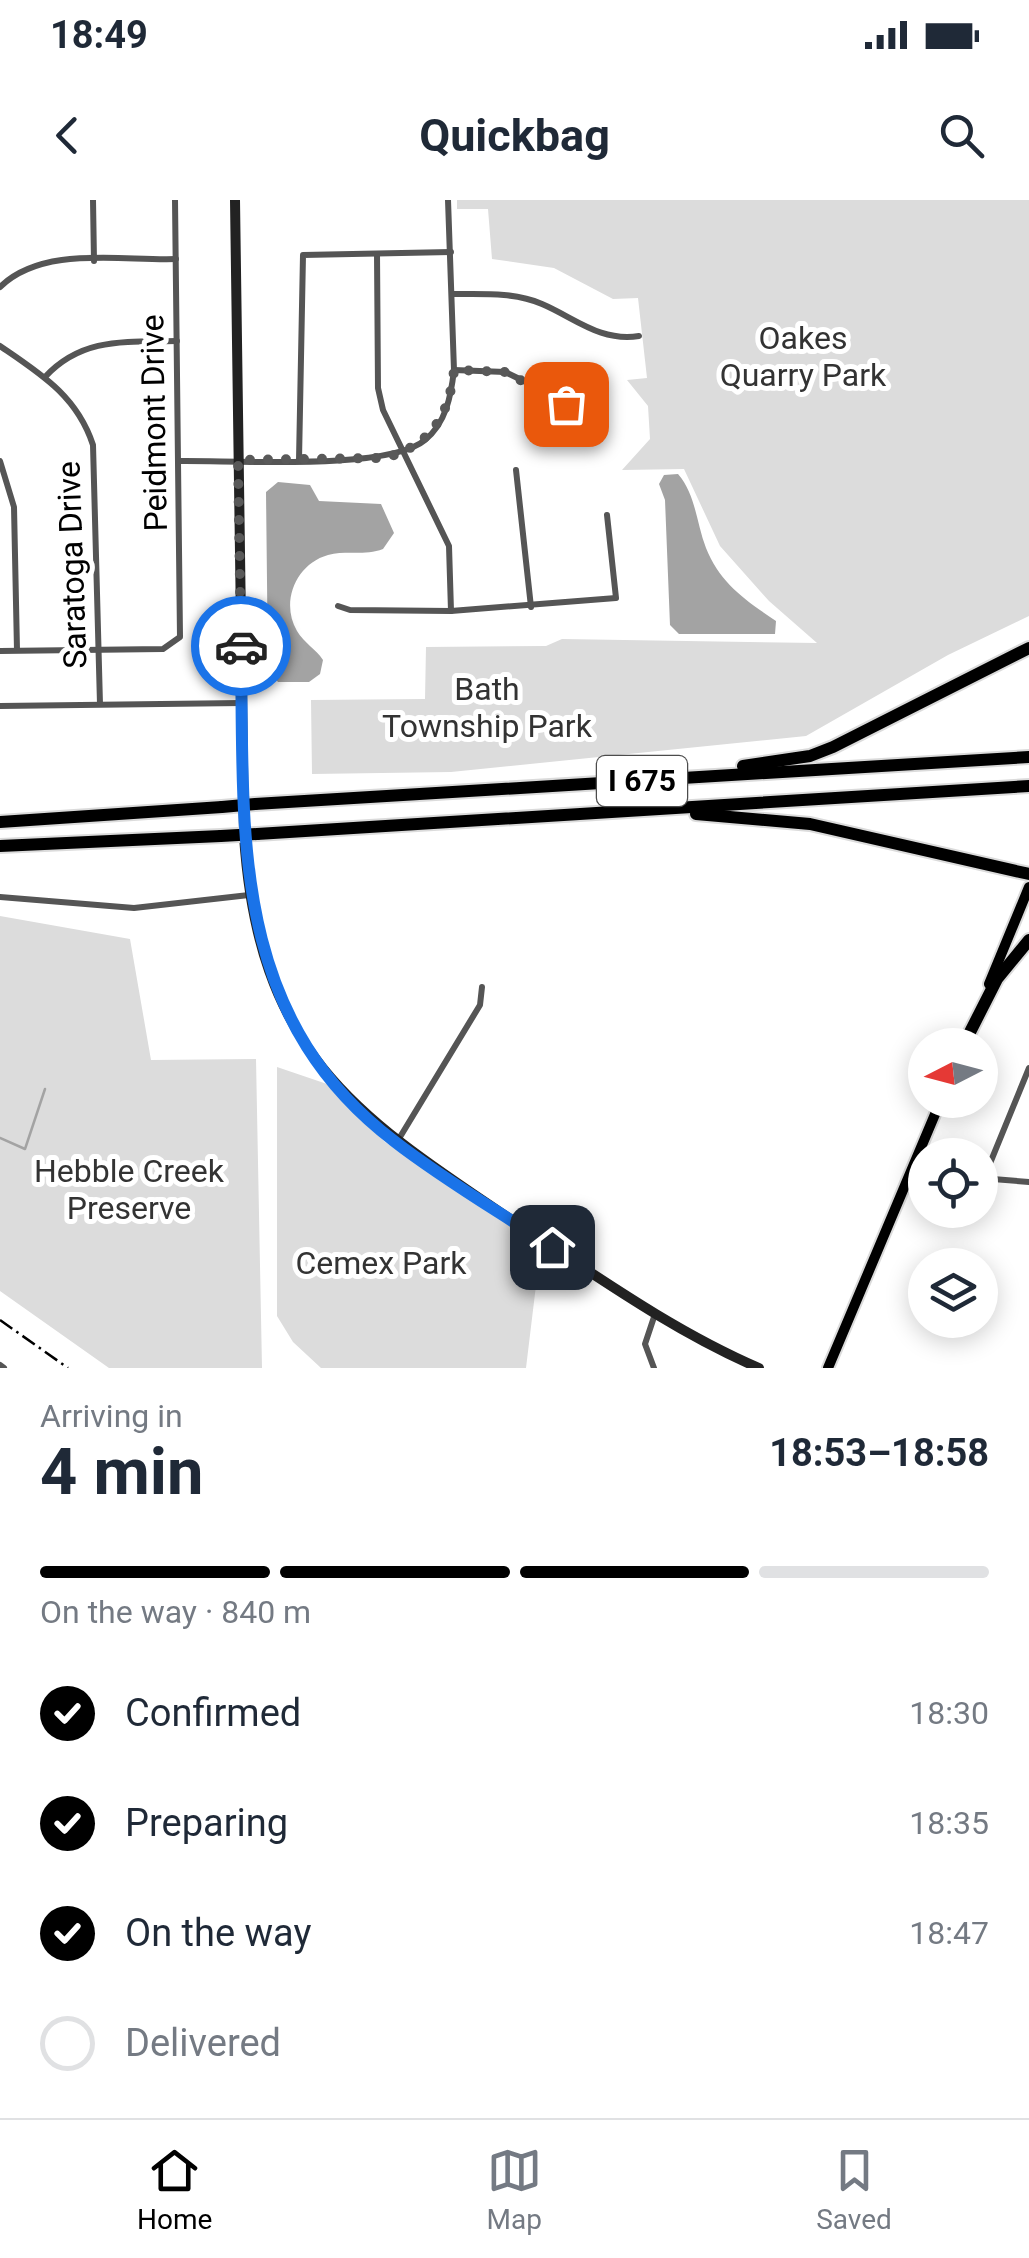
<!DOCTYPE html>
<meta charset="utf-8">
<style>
body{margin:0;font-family:Roboto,sans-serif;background:#f2f2f3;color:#1f2937;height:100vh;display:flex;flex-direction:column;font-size:38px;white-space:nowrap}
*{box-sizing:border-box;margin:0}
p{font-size:32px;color:#747a83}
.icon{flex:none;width:55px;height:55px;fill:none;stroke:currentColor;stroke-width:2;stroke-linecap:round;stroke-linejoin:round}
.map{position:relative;height:1168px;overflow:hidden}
.side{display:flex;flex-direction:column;background:#fff;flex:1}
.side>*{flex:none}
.needle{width:65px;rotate:264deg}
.fabs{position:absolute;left:908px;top:828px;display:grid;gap:20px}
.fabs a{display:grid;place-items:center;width:90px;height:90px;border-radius:50%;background:#fff;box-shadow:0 5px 25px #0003;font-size:50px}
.pin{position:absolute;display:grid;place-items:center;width:85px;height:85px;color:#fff;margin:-42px;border-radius:20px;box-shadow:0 5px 15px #0006}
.courier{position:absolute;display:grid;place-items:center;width:100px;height:100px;margin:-50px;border:8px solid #1a73e8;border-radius:50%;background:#fff;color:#222;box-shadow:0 2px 12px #0007}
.head em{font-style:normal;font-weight:700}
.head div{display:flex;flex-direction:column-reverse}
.head{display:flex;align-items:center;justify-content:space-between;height:170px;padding:0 40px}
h1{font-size:65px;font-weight:700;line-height:75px}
.bar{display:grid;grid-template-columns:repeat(4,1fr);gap:15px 10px;align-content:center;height:120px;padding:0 40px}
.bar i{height:12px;border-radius:8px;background:#e0e1e3}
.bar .selected{background:#000}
.bar p{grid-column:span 4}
ol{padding:0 40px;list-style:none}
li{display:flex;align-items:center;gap:30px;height:110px}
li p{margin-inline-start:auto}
li .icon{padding:10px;border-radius:50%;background:#000;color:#fff;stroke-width:4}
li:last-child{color:#747a83}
li i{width:55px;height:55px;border:5px solid #e0e1e3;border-radius:50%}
.status{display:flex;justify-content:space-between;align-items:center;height:70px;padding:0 50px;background:#fff;direction:ltr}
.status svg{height:28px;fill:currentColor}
header{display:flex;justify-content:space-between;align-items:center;height:130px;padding:0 40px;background:#fff;font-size:45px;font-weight:700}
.tabs{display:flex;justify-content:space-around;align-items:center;height:140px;border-top:2px solid #e0e1e3;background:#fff;font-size:28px;color:#747a83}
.tabs a{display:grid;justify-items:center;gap:5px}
.tabs .selected{color:#000}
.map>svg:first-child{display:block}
</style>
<div class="status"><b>18:49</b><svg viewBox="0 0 49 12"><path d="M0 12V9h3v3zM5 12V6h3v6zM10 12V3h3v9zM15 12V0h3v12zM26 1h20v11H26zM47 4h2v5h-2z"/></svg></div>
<header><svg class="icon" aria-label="back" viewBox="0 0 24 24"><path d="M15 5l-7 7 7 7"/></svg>Quickbag<svg class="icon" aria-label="search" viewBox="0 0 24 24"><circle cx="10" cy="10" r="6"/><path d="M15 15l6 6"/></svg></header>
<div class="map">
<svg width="1029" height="1168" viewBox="0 0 1029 1168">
<rect width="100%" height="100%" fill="#fff"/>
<g fill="#dcdcdc">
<polygon points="457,0 1029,0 1029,416 948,455 806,536 451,572 312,574 311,500 425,499 426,447 546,446 562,439 817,443 769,401 720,346 684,269 622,270 650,239 648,206 627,180 647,178 638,98 613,99 554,68 492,59 488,9 457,9"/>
<polygon points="0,716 130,739 151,860 256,859 262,1168 109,1168 0,1091"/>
<polygon points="277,867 327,884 385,942 541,1044 526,1168 321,1168 293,1142 277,1116"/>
</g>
<g fill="#a3a3a3">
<path d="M678,274C696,295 696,322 706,348C720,383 745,400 776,421L775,434H679L670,425L665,300L659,284L664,275Z"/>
<path d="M278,282L310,285L319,301L381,304L394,333L383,349C365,356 346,350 328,355C296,364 280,402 297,431C304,443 316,449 323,460L320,474L309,482H278L268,470L266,292Z"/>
</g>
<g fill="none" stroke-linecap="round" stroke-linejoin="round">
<polyline stroke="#a3a3a3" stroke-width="2.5" points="0,938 25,949 45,889"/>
<g stroke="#dbdbdb" stroke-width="14">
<g id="primary">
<polyline points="989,784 1029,687"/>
<polyline points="828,1168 941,900"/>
</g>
</g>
<g stroke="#dbdbdb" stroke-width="16">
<g id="highway">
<polyline points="743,566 810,556 833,547 1029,448"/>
<polyline points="255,604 1029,557"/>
<polyline points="696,614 810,624 1029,674"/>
<polyline points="0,622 222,607"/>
<polyline points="257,634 1029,586"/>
<polyline points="0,646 221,636"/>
<polyline points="964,844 997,779 1029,740"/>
</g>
</g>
<g stroke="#555" stroke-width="6">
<polyline points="93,0 94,61"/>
<polyline points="377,54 378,188 383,210 449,346 451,411"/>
<path d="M0,87C43,45 121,61 176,59"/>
<path d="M454,94C482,94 515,92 542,104C575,118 600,142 639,136"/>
<path d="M0,146C41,174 77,196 93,245L100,504"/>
<polyline points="454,170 505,172 602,219"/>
<path d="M45,177C82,137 126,142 177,141"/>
<polyline points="299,260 303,55 451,52"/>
<polyline points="0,261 14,307 17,450"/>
<path d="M179,261C231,260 389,271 425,240C446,223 451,196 454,170L448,0"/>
<polyline points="516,270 531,407"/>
<polyline points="338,406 350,410 451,411 616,398 607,315"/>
<polyline points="0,451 163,449 180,437 175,0"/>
<polyline points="0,506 242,503"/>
<polyline points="0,697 134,708 249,695"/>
<polyline points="397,942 480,805 482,787"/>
<polyline points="980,978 1029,982"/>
<polyline points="984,978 1029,868"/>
<polyline points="0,1165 4,1168"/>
<polyline points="654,1168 645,1144 655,1114"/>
</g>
<path stroke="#222" stroke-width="10" d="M235,0L244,636C259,864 365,921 537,1037C608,1084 680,1134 759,1168"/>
<use href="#primary" stroke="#000" stroke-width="10"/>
<use href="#highway" stroke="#000" stroke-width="12"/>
<polyline stroke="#000" stroke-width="2.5" stroke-dasharray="15 5 2.5 5" stroke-linecap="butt" points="0,1120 68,1168"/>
<g stroke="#dbdbdb" stroke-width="16" stroke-linecap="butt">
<g id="highway-bridge">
<polyline points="222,607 255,604"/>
<polyline points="221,636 257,634"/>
</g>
</g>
<use href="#highway-bridge" stroke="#000" stroke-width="12"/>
</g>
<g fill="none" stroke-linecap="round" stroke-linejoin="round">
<path stroke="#595959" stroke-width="10" stroke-dasharray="0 18" d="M241,446L238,260L385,258C431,245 449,216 454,170L505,172L566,204"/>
<path stroke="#1a73e8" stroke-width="12" d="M241,446C244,632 228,814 394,941C444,980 500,1012 552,1047"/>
</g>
<g text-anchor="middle" stroke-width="10" stroke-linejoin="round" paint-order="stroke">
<rect fill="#fff" stroke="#4c4c4c" stroke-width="2.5" x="597" y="556" width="90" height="50" rx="8"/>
<g font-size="30" font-weight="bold" fill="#000">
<text x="642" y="591">I 675</text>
</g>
<g font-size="32" fill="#333" stroke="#fff">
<text x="803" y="149">Oakes<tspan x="803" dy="37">Quarry Park</tspan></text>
<text x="487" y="500">Bath<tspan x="487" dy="37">Township Park</tspan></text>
<text x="129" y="982">Hebble Creek<tspan x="129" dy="37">Preserve</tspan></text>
<text x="381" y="1074">Cemex Park</text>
</g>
<g font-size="32" fill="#000" stroke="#fff">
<text transform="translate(154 223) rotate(-91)" y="11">Peidmont Drive</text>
<text transform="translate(72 365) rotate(-92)" y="11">Saratoga Drive</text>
</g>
</g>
</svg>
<div class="fabs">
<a><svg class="needle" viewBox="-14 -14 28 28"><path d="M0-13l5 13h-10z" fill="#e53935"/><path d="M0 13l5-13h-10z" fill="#747a83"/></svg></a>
<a><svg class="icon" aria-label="locate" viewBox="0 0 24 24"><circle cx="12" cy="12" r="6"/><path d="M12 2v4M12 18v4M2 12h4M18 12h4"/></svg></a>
<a><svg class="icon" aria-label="layers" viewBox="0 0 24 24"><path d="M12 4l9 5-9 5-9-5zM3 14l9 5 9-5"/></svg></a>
</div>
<div class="pin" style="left:566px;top:204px;background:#ea580c"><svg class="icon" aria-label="bag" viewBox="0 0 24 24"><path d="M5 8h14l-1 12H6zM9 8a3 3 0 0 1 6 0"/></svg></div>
<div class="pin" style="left:552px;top:1047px;background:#1f2937"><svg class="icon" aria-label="home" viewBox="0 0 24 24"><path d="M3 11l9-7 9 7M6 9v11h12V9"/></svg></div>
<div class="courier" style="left:241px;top:446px"><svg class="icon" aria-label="car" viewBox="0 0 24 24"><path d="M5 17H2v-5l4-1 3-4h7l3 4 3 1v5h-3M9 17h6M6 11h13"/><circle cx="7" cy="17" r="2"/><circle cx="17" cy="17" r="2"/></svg></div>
</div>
<section class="side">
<div class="head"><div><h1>4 min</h1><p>Arriving in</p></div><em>18:53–18:58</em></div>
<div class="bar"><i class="selected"></i><i class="selected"></i><i class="selected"></i><i></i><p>On the way · 840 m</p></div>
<ol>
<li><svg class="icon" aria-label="check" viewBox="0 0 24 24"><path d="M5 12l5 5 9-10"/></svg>Confirmed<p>18:30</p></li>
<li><svg class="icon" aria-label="check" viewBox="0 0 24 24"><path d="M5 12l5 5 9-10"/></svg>Preparing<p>18:35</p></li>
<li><svg class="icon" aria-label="check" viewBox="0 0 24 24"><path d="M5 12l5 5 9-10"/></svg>On the way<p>18:47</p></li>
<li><i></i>Delivered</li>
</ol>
</section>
<nav class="tabs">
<a class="selected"><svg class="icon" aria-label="home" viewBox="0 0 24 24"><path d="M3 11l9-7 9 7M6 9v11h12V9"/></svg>Home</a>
<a><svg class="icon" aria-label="map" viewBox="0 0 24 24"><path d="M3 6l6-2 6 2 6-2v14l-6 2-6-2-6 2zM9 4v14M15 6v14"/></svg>Map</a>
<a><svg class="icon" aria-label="saved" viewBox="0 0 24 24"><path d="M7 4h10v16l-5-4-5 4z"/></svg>Saved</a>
</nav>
